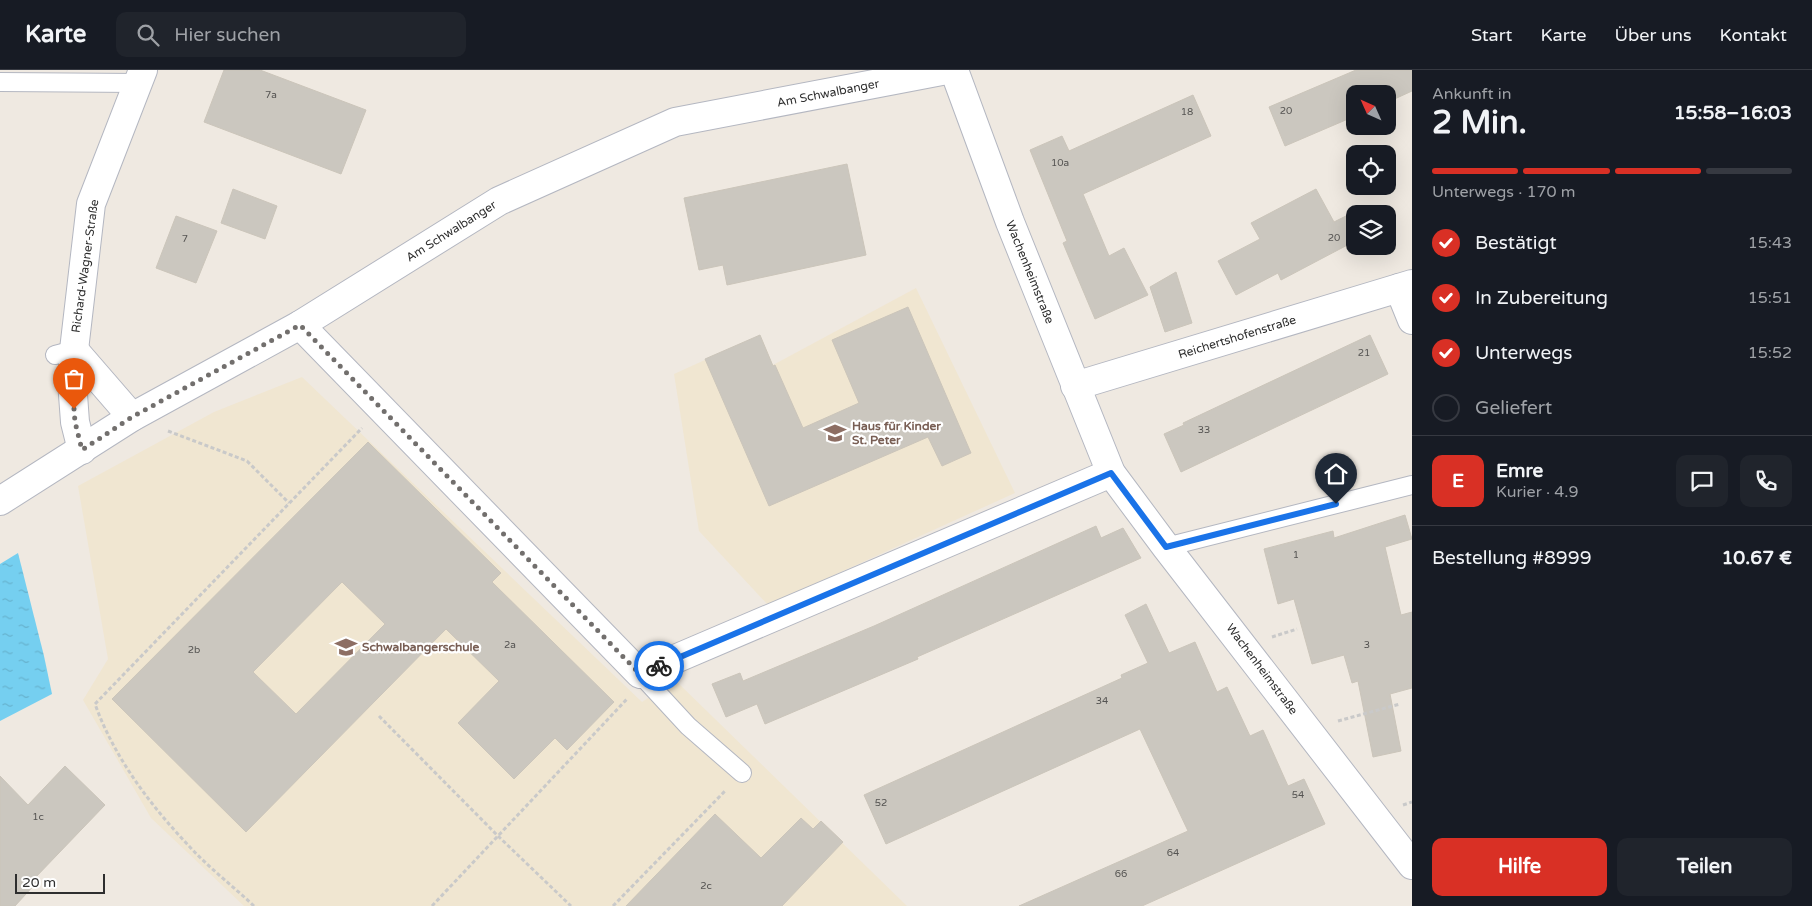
<!DOCTYPE html>
<html lang="de">
<meta charset="utf-8">
<style>
body{margin:0;font-family:"Varela Round",sans-serif;background:#20242c;color:#f1f3f6;height:100vh;display:flex;flex-direction:column;font-size:19px;white-space:nowrap}
*{box-sizing:border-box;margin:0}
p{font-size:16px;color:#9ea1a6}
.icon{flex:none;width:28px;height:28px;fill:none;stroke:currentColor;stroke-width:2;stroke-linecap:round;stroke-linejoin:round}
.map{position:relative;flex:1;overflow:hidden}
.drawer{display:flex;flex-direction:column;background:#171b24;width:400px}
.drawer>*{flex:none}
.needle{width:32px;rotate:315deg}
.tools{position:absolute;left:1346px;top:15px;display:grid;gap:10px}
.tools a{display:grid;place-items:center;width:50px;height:50px;border-radius:10px;background:#171b24;box-shadow:0 5px 20px #0002;font-size:25px}
.scale{position:absolute;left:15px;bottom:12px;width:90px;box-sizing:border-box;padding-left:5px;border:2px solid #2e2e2e;border-top:0;font-size:14px;line-height:18px;white-space:nowrap;color:#2e2e2e;-webkit-text-stroke:4px #fff;paint-order:stroke}
.pin{position:absolute;display:grid;place-items:center;width:42px;height:42px;color:#fff;margin:-51px -21px;border-radius:50% 50% 50% 0;rotate:-45deg;box-shadow:0 0 5px #0007}
.pin .icon{rotate:45deg}
.courier{position:absolute;display:grid;place-items:center;width:50px;height:50px;margin:-25px;border:4px solid #1a73e8;border-radius:50%;background:#fff;color:#222;box-shadow:0 1px 6px #0007}
.head em{font-style:normal;font-weight:700}
.head div{display:flex;flex-direction:column-reverse}
.head{display:flex;align-items:center;justify-content:space-between;height:85px;padding:0 20px}
h1{font-size:32px;font-weight:700;line-height:38px}
.bar{display:grid;grid-template-columns:repeat(4,1fr);gap:8px 5px;align-content:center;height:60px;padding:0 20px}
.bar i{height:6px;border-radius:4px;background:#363941}
.bar .on{background:#d93025}
.bar p{grid-column:span 4}
.line{display:flex;align-items:center;gap:12px;padding:0 20px;border-top:1px solid #363941}
.line div{flex:1}
.round{display:grid;place-items:center;flex:none;width:52px;height:52px;border-radius:10px;background:#20242c}
ol{padding:0 20px;list-style:none}
li{display:flex;align-items:center;gap:15px;height:55px}
li p{margin-inline-start:auto}
li .icon{padding:5px;border-radius:50%;background:#d93025;color:#fff;stroke-width:4}
li:last-child{color:#9ea1a6}
li i{width:28px;height:28px;border:2px solid #363941;border-radius:50%}
.button{display:flex;gap:10px;margin-top:auto;padding:10px 20px}
.button a{flex:1;height:58px;border-radius:10px;background:#d93025;color:#fff;font-size:20px;font-weight:700;line-height:58px;text-align:center}
.button a+a{background:#20242c;color:#f1f3f6}
header{display:flex;align-items:center;gap:30px;box-sizing:border-box;height:70px;padding:0 25px;background:#171b24;border-bottom:1px solid #363941}
header strong{font-size:24px}
nav{display:flex;gap:28px;margin-inline-start:auto;font-size:18px}
.search{width:350px;height:45px;background:#20242c;display:flex;align-items:center;gap:12px;box-sizing:border-box;padding:0 18px;border-radius:10px;color:#9ea1a6;font-size:19px}
main{display:flex;flex:1;min-height:0}
.map>svg:first-child{display:block}
</style>
<header>
<strong>Karte</strong>
<div class="search"><svg class="icon" aria-label="search" viewBox="0 0 24 24"><circle cx="10" cy="10" r="6"/><path d="M15 15l6 6"/></svg>Hier suchen</div>
<nav><a>Start</a><a>Karte</a><a>Über uns</a><a>Kontakt</a></nav>
</header>
<main>
<div class="map">
<svg width="1412" height="836" viewBox="0 0 1412 836">
<defs>
<pattern id="water-ripples" width="26" height="14" patternUnits="userSpaceOnUse" patternTransform="scale(1.25)"><rect width="26" height="14" fill="#75cff0"/><path d="M2 4q2-2 4 0t4 0M15 11q2-2 4 0t4 0" fill="none" stroke="#66b2ce"/></pattern>
</defs>
<rect width="100%" height="100%" fill="#efe9e1"/>
<g fill="#f0e6d1">
<polygon points="916,218 1015,423 768,535 699,461 674,304 760,265 773,295"/>
<polygon points="302,307 642,632 675,610 907,836 244,836 151,748 83,630 108,589 78,416 214,342"/>
</g>
<polygon fill="url(#water-ripples)" points="18,483 44,586 52,624 0,651 0,494"/>
<g fill="#cbc7bf" stroke="#cbc5ba" fill-rule="evenodd">
<polygon points="224,0 260,0 366,40 341,104 204,52"/>
<polygon points="1356,0 1412,0 1412,21 1388,32 1388,24 1355,24 1355,46 1285,76 1269,37"/>
<polygon points="1193,25 1211,66 1083,124 1109,186 1124,178 1148,225 1095,249 1063,173 1067,171 1030,80 1062,66 1069,81"/>
<polygon points="847,94 866,185 727,215 723,195 699,200 684,128"/>
<polygon points="233,119 277,136 265,169 221,153"/>
<polygon points="1316,119 1334,152 1350,144 1355,154 1355,171 1281,210 1278,203 1236,225 1218,191 1260,169 1251,153"/>
<polygon points="176,146 217,161 196,213 156,198"/>
<polygon points="1176,202 1192,253 1165,262 1150,217"/>
<polygon points="908,237 971,383 942,396 928,367 769,436 705,289 760,265 773,296 775,295 803,358 859,333 832,270"/>
<polygon points="1370,265 1388,304 1181,402 1164,364 1184,355 1183,353"/>
<path d="M368,372L501,503L492,512L614,632L567,680L555,668L514,709L458,653L499,611L446,559L246,762L112,629ZM342,512L385,554L296,644L253,602Z"/>
<polygon points="1405,445 1412,469 1385,477 1401,545 1412,542 1412,618 1390,624 1401,681 1373,687 1358,611 1352,613 1344,585 1312,594 1294,529 1278,534 1264,479 1333,461 1334,468"/>
<polygon points="1096,456 1101,468 1123,458 1141,488 917,587 918,589 765,654 757,634 726,647 712,614 740,603 743,611 874,556"/>
<polygon points="1146,534 1169,583 1195,572 1217,622 1227,617 1250,666 1263,660 1288,716 1304,709 1325,754 1142,836 1019,836 1188,761 1140,659 886,774 864,725 1122,608 1121,605 1148,593 1125,545"/>
<polygon points="65,696 105,735 34,809 37,812 15,836 0,836 0,706 28,735"/>
<polygon points="715,744 761,788 801,748 813,759 821,751 843,772 782,836 626,836"/>
</g>
<g fill="none" stroke-linecap="round" stroke-linejoin="round">
<g stroke="#b4b7c1" stroke-width="20">
<g id="lane">
<polyline points="0,12 138,13"/>
<polyline points="55,285 74,280"/>
<polyline points="1166,477 1412,415"/>
<polyline points="640,604 688,656 742,703"/>
</g>
</g>
<g stroke="#b4b7c1" stroke-width="30">
<g id="street">
<polyline points="954,0 1010,152 1111,403 1166,477 1412,795"/>
<polyline points="1399,218 1412,250"/>
<polyline points="300,255 640,604 1111,403"/>
<polyline points="74,280 132,347"/>
<polyline points="1075,316 1412,214"/>
<polyline points="82,380 75,352 72,311 74,280 91,134 143,0"/>
<polyline points="0,431 132,347 300,255 499,131 675,52 947,0"/>
</g>
</g>
<g stroke="#c9c9c9" stroke-width="3" stroke-dasharray="4 2.5" stroke-linecap="butt">
<polyline points="168,361 247,391 289,433"/>
<polyline points="1272,567 1297,559"/>
<polyline points="379,646 498,766 571,836"/>
<polyline points="1338,651 1400,634"/>
<polyline points="1403,735 1412,732"/>
<path d="M254,836C233,816 209,798 189,776C150,735 114,687 95,634L362,358"/>
<polyline points="432,836 627,629"/>
<polyline points="613,836 726,720"/>
</g>
<use href="#lane" stroke="#fff" stroke-width="18"/>
<use href="#street" stroke="#fff" stroke-width="28"/>
</g>
<g fill="none" stroke-linecap="round" stroke-linejoin="round">
<polyline stroke="#726f6d" stroke-width="5" stroke-dasharray="0 9" points="74,339 75,352 82,380 132,347 300,255 640,604 659,596"/>
<polyline stroke="#1a73e8" stroke-width="6" points="659,596 1111,403 1166,477 1336,434"/>
</g>
<defs>
<g id="school-bare" transform="scale(1.725)"><path d="M0-5L7-2L0 1L-7-2ZM-4 1L0 2.5L4 1V4Q0 6-4 4Z" fill="#8d6e63" stroke="#fff" stroke-width="2.5" paint-order="stroke"/></g>
</defs>
<g fill-rule="evenodd">
<use href="#school-bare" x="835" y="363"/>
<use href="#school-bare" x="346" y="577"/>
</g>
<g text-anchor="middle" stroke-width="4.5" stroke-linejoin="round" paint-order="stroke">
<g font-size="10" fill="#555452">
<text x="271" y="28">7a</text>
<text x="1286" y="44">20</text>
<text x="1187" y="45">18</text>
<text x="1060" y="96">10a</text>
<text x="1334" y="171">20</text>
<text x="185" y="172">7</text>
<text x="1364" y="286">21</text>
<text x="1204" y="363">33</text>
<text x="1296" y="488">1</text>
<text x="510" y="578">2a</text>
<text x="1367" y="578">3</text>
<text x="194" y="583">2b</text>
<text x="1102" y="634">34</text>
<text x="1298" y="728">54</text>
<text x="881" y="736">52</text>
<text x="38" y="750">1c</text>
<text x="1173" y="786">64</text>
<text x="1121" y="807">66</text>
<text x="706" y="819">2c</text>
</g>
<g font-size="12" fill="#2e2e2e" stroke="#fff">
<text transform="translate(828 23) rotate(-11)" y="4">Am Schwalbanger</text>
<text transform="translate(451 161) rotate(-32)" y="4">Am Schwalbanger</text>
<text transform="translate(85 196) rotate(-82)" y="4">Richard-Wagner-Straße</text>
<text transform="translate(1030 202) rotate(68)" y="4">Wachenheimstraße</text>
<text transform="translate(1237 267) rotate(-17)" y="4">Reichertshofenstraße</text>
<text transform="translate(1262 599) rotate(53)" y="4">Wachenheimstraße</text>
</g>
<g font-size="12" font-weight="bold" fill="#785e54" stroke="#fff" text-anchor="start">
<text x="852" y="360">Haus für Kinder<tspan x="852" dy="14">St. Peter</tspan></text>
<text x="362" y="581">Schwalbangerschule</text>
</g>
</g>
</svg>
<div class="tools">
<a><svg class="needle" viewBox="-14 -14 28 28"><path d="M0-13l5 13h-10z" fill="#e53935"/><path d="M0 13l5-13h-10z" fill="#9ea1a6"/></svg></a>
<a><svg class="icon" aria-label="locate" viewBox="0 0 24 24"><circle cx="12" cy="12" r="6"/><path d="M12 2v4M12 18v4M2 12h4M18 12h4"/></svg></a>
<a><svg class="icon" aria-label="layers" viewBox="0 0 24 24"><path d="M12 4l9 5-9 5-9-5zM3 14l9 5 9-5"/></svg></a>
</div>
<div class="scale">20 m</div>
<div class="pin" style="left:74px;top:339px;background:#ea580c"><svg class="icon" aria-label="bag" viewBox="0 0 24 24"><path d="M5 8h14l-1 12H6zM9 8a3 3 0 0 1 6 0"/></svg></div>
<div class="pin" style="left:1336px;top:434px;background:#1f2937"><svg class="icon" aria-label="home" viewBox="0 0 24 24"><path d="M3 11l9-7 9 7M6 9v11h12V9"/></svg></div>
<div class="courier" style="left:659px;top:596px"><svg class="icon" aria-label="bike" viewBox="0 0 24 24"><circle cx="6" cy="16" r="4"/><circle cx="18" cy="16" r="4"/><path d="M6 16l4-8h5l3 8M10 8l3 8H6M13 5h3"/></svg></div>
</div>
<section class="drawer">
<div class="head"><div><h1>2 Min.</h1><p>Ankunft in</p></div><em>15:58–16:03</em></div>
<div class="bar"><i class="on"></i><i class="on"></i><i class="on"></i><i></i><p>Unterwegs · 170 m</p></div>
<ol>
<li><svg class="icon" aria-label="check" viewBox="0 0 24 24"><path d="M5 12l5 5 9-10"/></svg>Bestätigt<p>15:43</p></li>
<li><svg class="icon" aria-label="check" viewBox="0 0 24 24"><path d="M5 12l5 5 9-10"/></svg>In Zubereitung<p>15:51</p></li>
<li><svg class="icon" aria-label="check" viewBox="0 0 24 24"><path d="M5 12l5 5 9-10"/></svg>Unterwegs<p>15:52</p></li>
<li><i></i>Geliefert</li>
</ol>
<div class="line" style="height:90px"><b class="round" style="background:#d93025;color:#fff">E</b><div><b>Emre</b><p>Kurier · 4.9</p></div><a class="round"><svg class="icon" aria-label="chat" viewBox="0 0 24 24"><path d="M4 5h16v11H9l-5 4z"/></svg></a><a class="round"><svg class="icon" aria-label="phone" viewBox="0 0 24 24"><path d="M5 4h4l2 5-3 2q2 4 5 5l2-3 5 2v4C11 20 4 13 5 4z"/></svg></a></div>
<div class="line" style="height:65px"><div>Bestellung #8999</div><b>10.67 €</b></div>
<div class="button"><a>Hilfe</a><a>Teilen</a></div>
</section>
</main>
